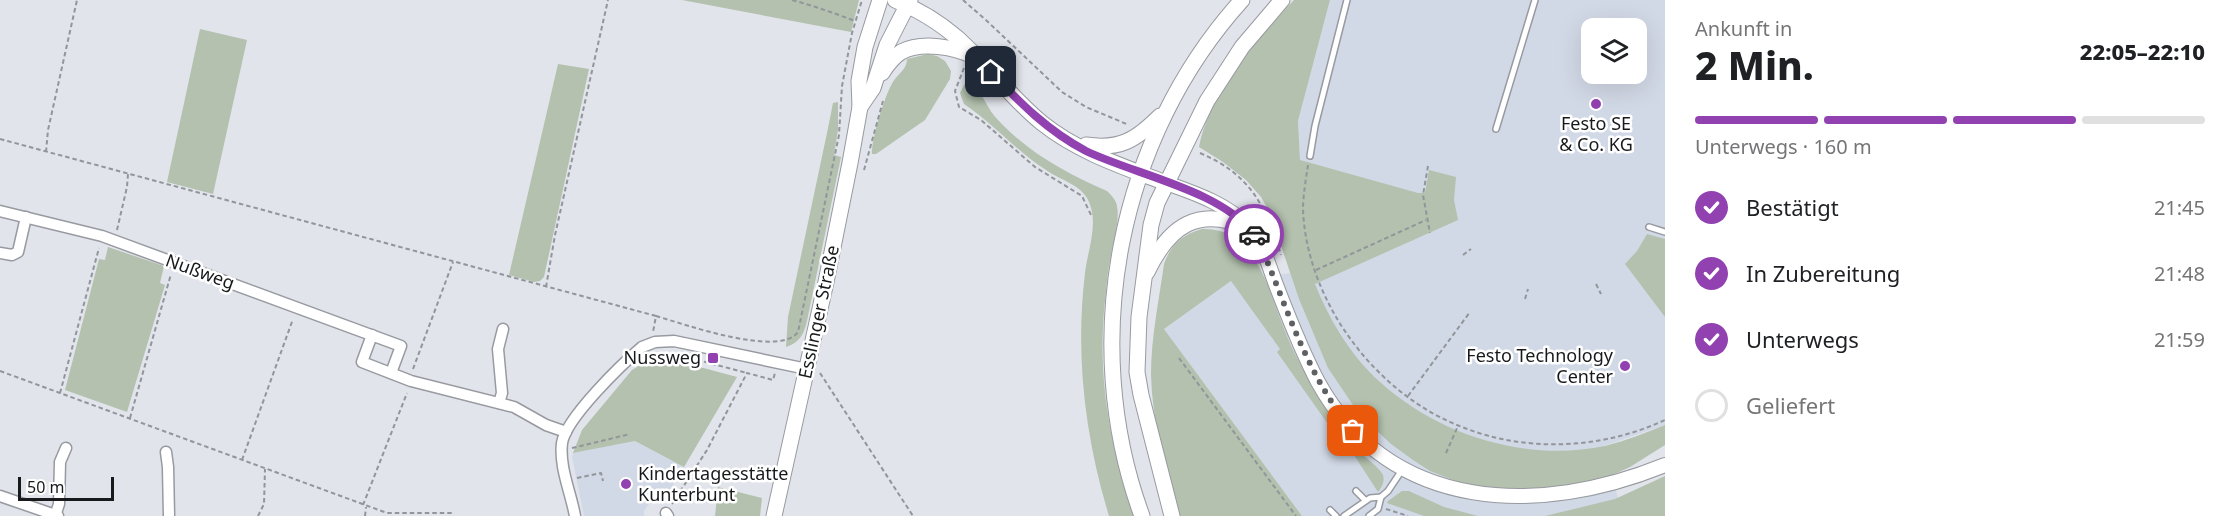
<!DOCTYPE html>
<html lang="de">
<meta charset="utf-8">
<style>
body{margin:0;font-family:"Noto Sans",sans-serif;background:#f2f2f2;color:#202124;height:100vh;display:flex;flex-direction:column;font-size:22px;white-space:nowrap}
*{box-sizing:border-box;margin:0}
p{font-size:20px;color:#757577}
.icon{flex:none;width:33px;height:33px;fill:none;stroke:currentColor;stroke-width:2;stroke-linecap:round;stroke-linejoin:round}
.map{position:relative;flex:1;overflow:hidden}
.details{display:flex;flex-direction:column;background:#fff;width:570px}
.details>*{flex:none}
.controls{position:absolute;left:1581px;top:18px;display:grid;gap:12px}
.controls a{display:grid;place-items:center;width:66px;height:66px;border-radius:12px;background:#fff;box-shadow:0 6px 24px #0002;font-size:30px}
.scale{position:absolute;left:18px;bottom:15px;width:96px;box-sizing:border-box;padding-left:6px;border:3px solid #18191b;border-top:0;font-size:16px;line-height:21px;white-space:nowrap;color:#18191b;-webkit-text-stroke:4px #fff;paint-order:stroke}
.pin{position:absolute;display:grid;place-items:center;width:51px;height:51px;color:#fff;margin:-26px;border-radius:12px;box-shadow:0 3px 9px #0006}
.courier{position:absolute;display:grid;place-items:center;width:60px;height:60px;margin:-30px;border:4px solid #9241b0;border-radius:50%;background:#fff;color:#222;box-shadow:0 2px 8px #0007}
.summary em{font-style:normal;font-weight:800}
.summary div{display:flex;flex-direction:column-reverse}
.summary{display:flex;align-items:center;justify-content:space-between;height:102px;padding:0 30px}
h1{font-size:39px;font-weight:800;line-height:45px}
.bar{display:grid;grid-template-columns:repeat(4,1fr);gap:9px 6px;align-content:center;height:72px;padding:0 30px}
.bar i{height:8px;border-radius:4px;background:#e0e0e0}
.bar .active{background:#9241b0}
.bar p{grid-column:span 4}
ol{padding:0 30px;list-style:none}
li{display:flex;align-items:center;gap:18px;height:66px}
li p{margin-inline-start:auto}
li .icon{padding:6px;border-radius:50%;background:#9241b0;color:#fff;stroke-width:4}
li:last-child{color:#757577}
li i{width:33px;height:33px;border:3px solid #e0e0e0;border-radius:50%}
main{display:flex;flex:1;min-height:0}
.map>svg:first-child{display:block}
</style>
<main>
<div class="map">
<svg width="1665" height="516" viewBox="0 0 1665 516">
<rect width="100%" height="100%" fill="#e1e4eb"/>
<g fill="#d2d9e6" fill-rule="evenodd">
<path d="M1330,0H1665V425L1604,446L1623,516H1302L1164,329L1231,281L1306,271L1298,121ZM1592,28H1636V74H1592Z"/>
<polygon points="635,441 684,467 662,503 655,502 649,504 644,511 644,516 584,516 572,457 573,453"/>
</g>
<g fill="#b3c1ae">
<polygon points="682,0 859,0 851,32"/>
<path d="M1294,0H1330L1298,121L1300,160L1418,193H1425L1429,170L1456,177L1454,200L1458,220L1315,284C1330,321 1351,356 1380,382C1440,436 1526,462 1605,446C1625,441 1645,433 1665,425V445L1630,467L1597,482L1524,493L1463,484L1430,471L1413,460L1391,444L1359,414L1328,368L1299,299L1270,213L1261,197L1246,180L1223,162L1199,147C1209,94 1257,38 1294,0Z"/>
<polygon points="200,29 247,40 213,194 167,182"/>
<path d="M928,54L937,56L945,61L951,71L950,79L925,120L876,154H872C871,141 885,94 893,82C898,73 907,70 907,59Z"/>
<polygon points="558,64 589,69 544,277 540,281 534,282 509,275"/>
<path d="M967,82H971C983,93 987,109 998,120C1029,153 1066,173 1107,191C1112,196 1116,200 1117,206C1120,223 1113,240 1111,256C1108,268 1107,280 1106,292C1096,369 1108,445 1136,516H1109C1085,437 1075,355 1085,273C1088,248 1100,221 1087,198C1080,185 1057,178 1046,170C1016,151 993,123 964,104L960,93L964,85Z"/>
<path d="M838,102V130L834,155L841,157L808,316C805,331 802,342 786,347L788,317L827,133L833,103Z"/>
<path d="M1202,229C1257,227 1268,291 1285,331C1292,350 1302,367 1312,385C1325,407 1339,429 1357,449C1363,456 1379,467 1383,475C1385,482 1382,487 1378,492L1354,455L1335,434L1277,352L1280,349L1231,281L1164,329L1302,516H1178C1167,470 1152,423 1151,375C1151,338 1159,300 1164,264C1171,244 1182,235 1202,229Z"/>
<polygon points="1647,234 1665,239 1665,317 1625,264 1637,251"/>
<polygon points="108,247 164,266 160,283 165,285 127,412 65,390 99,259 105,260"/>
<polygon points="653,357 681,362 737,377 684,467 635,441 573,453 582,430 632,370"/>
<polygon points="1665,476 1665,516 1545,516 1615,499"/>
<polygon points="718,487 762,498 760,516 715,516"/>
<polygon points="1402,491 1409,491 1444,507 1478,516 1424,516 1387,503 1388,501"/>
</g>
<g fill="none" stroke-linecap="round" stroke-linejoin="round">
<g stroke="#979aa0" stroke-width="8">
<g id="service">
<polyline points="1496,129 1535,0"/>
<polyline points="1310,156 1315,126 1347,0"/>
<polyline points="1649,227 1665,232"/>
<polyline points="1356,491 1365,500"/>
<polyline points="1330,510 1336,516"/>
<polyline points="1344,516 1370,498 1381,497 1388,491 1400,473"/>
<polyline points="1369,516 1378,509 1381,497"/>
</g>
</g>
<g stroke="#979aa0" stroke-width="13">
<g id="minor">
<polyline points="0,211 102,236 401,346 391,373"/>
<polyline points="0,253 12,255 18,252 26,217"/>
<polyline points="372,335 362,362 411,381 514,407 546,425 566,432"/>
<polyline points="499,403 502,393 498,349 503,329"/>
<polyline points="166,452 168,467 169,516"/>
<polyline points="0,496 58,516"/>
<polyline points="666,513 668,516"/>
<polyline points="55,516 59,504 60,462 66,448"/>
<path d="M575,516C571,493 559,467 562,443C566,418 622,364 642,347L655,342L674,341L807,369"/>
</g>
</g>
<g stroke="#979aa0" stroke-width="16">
<path id="tertiary" d="M1166,183C1195,193 1229,205 1250,228C1264,245 1270,270 1278,290C1290,321 1302,352 1318,382C1391,514 1540,516 1665,465"/>
</g>
<g stroke="#979aa0" stroke-width="17">
<g id="secondary">
<path d="M895,0C924,12 950,29 971,51C995,75 1016,102 1042,123C1078,152 1124,167 1166,183"/>
<path d="M882,73C887,65 893,57 901,52C922,41 955,47 975,57"/>
<polyline points="860,107 873,88 887,45 910,0"/>
<path d="M1086,145C1120,150 1136,140 1160,116"/>
<path d="M1147,272C1169,226 1198,205 1249,228"/>
<polyline points="774,516 826,282 850,163 860,107 859,81 865,47 880,0"/>
<path d="M1142,516C1078,342 1118,137 1242,0"/>
<polyline points="1172,516 1141,395 1137,372 1139,317 1151,225 1157,203 1207,101 1242,47 1282,0"/>
</g>
</g>
<g stroke="#92959a" stroke-width="2" stroke-dasharray="4.5 3" stroke-linecap="butt">
<path d="M792,0C814,6 834,13 855,21"/>
<polyline points="963,0 987,21 1062,92 1086,107 1129,125"/>
<polyline points="964,68 955,91 959,107 981,120 1035,167 1082,196 1091,215"/>
<polyline points="0,139 656,316 653,332"/>
<polyline points="46,152 48,130 77,0"/>
<path d="M1200,153C1250,174 1266,206 1281,255"/>
<path d="M1308,165C1306,179 1303,195 1303,210C1307,301 1374,391 1457,425C1523,453 1600,450 1665,420"/>
<polyline points="1428,166 1423,195 1430,233"/>
<polyline points="864,170 883,101"/>
<polyline points="117,230 127,187 128,174"/>
<polyline points="1463,255 1471,249"/>
<polyline points="1316,270 1426,220"/>
<polyline points="1596,284 1601,294"/>
<polyline points="546,287 555,235 608,0"/>
<polyline points="1525,299 1528,289"/>
<path d="M656,316C684,324 779,358 798,332L839,135L842,86L852,33L862,0"/>
<polyline points="675,354 747,373"/>
<polyline points="1179,358 1296,516"/>
<polyline points="413,369 453,262"/>
<polyline points="0,371 387,513 451,513 452,516"/>
<polyline points="820,373 913,516"/>
<polyline points="60,393 99,248"/>
<polyline points="1408,396 1470,312"/>
<polyline points="130,418 171,274"/>
<polyline points="572,448 630,434"/>
<polyline points="1446,453 1458,426"/>
<polyline points="242,460 293,319"/>
<polyline points="577,478 601,473 603,481"/>
<polyline points="672,504 707,450 747,373 773,380 775,373"/>
<polyline points="363,505 407,393"/>
<polyline points="1386,509 1408,516"/>
<polyline points="258,516 264,504 265,469"/>
<polyline points="365,516 366,507"/>
</g>
<use href="#service" stroke="#fff" stroke-width="5"/>
<use href="#minor" stroke="#fff" stroke-width="10"/>
<use href="#tertiary" stroke="#fff" stroke-width="14"/>
<use href="#secondary" stroke="#fff" stroke-width="15"/>
</g>
<g fill="none" stroke-linecap="round" stroke-linejoin="round">
<path stroke="#5e6064" stroke-width="6" stroke-dasharray="0 10.8" d="M1254,234L1262,249C1289,313 1308,377 1353,431"/>
<path stroke="#9241b0" stroke-width="8" d="M991,72C1020,103 1048,131 1086,151C1136,175 1220,190 1254,234"/>
</g>
<g fill="#9241b0" stroke="#fff" stroke-width="2">
<circle cx="1596" cy="104" r="6"/>
<rect x="707" y="352" width="12" height="12" rx="3"/>
<circle cx="1625" cy="366" r="6"/>
<circle cx="626" cy="484" r="6"/>
</g>
<g text-anchor="middle" stroke-width="5" stroke-linejoin="round" paint-order="stroke">
<g font-size="18" fill="#18191b" stroke="#fff" text-anchor="end">
<text x="1596" y="130" text-anchor="middle">Festo SE<tspan x="1596" dy="21">&amp; Co. KG</tspan></text>
<text x="1613" y="362">Festo Technology<tspan x="1613" dy="21">Center</tspan></text>
<text x="701" y="364">Nussweg</text>
<text x="638" y="480" text-anchor="start">Kindertagesstätte<tspan x="638" dy="21">Kunterbunt</tspan></text>
</g>
<g font-size="18" fill="#18191b" stroke="#fff">
<text transform="translate(200 272) rotate(20)" y="6">Nußweg</text>
<text transform="translate(819 312) rotate(-78)" y="6">Esslinger Straße</text>
</g>
</g>
</svg>
<div class="controls">
<a><svg class="icon" aria-label="layers" viewBox="0 0 24 24"><path d="M12 4l9 5-9 5-9-5zM3 14l9 5 9-5"/></svg></a>
</div>
<div class="scale">50 m</div>
<div class="pin" style="left:1353px;top:431px;background:#ea580c"><svg class="icon" aria-label="bag" viewBox="0 0 24 24"><path d="M5 8h14l-1 12H6zM9 8a3 3 0 0 1 6 0"/></svg></div>
<div class="pin" style="left:991px;top:72px;background:#1f2937"><svg class="icon" aria-label="home" viewBox="0 0 24 24"><path d="M3 11l9-7 9 7M6 9v11h12V9"/></svg></div>
<div class="courier" style="left:1254px;top:234px"><svg class="icon" aria-label="car" viewBox="0 0 24 24"><path d="M5 17H2v-5l4-1 3-4h7l3 4 3 1v5h-3M9 17h6M6 11h13"/><circle cx="7" cy="17" r="2"/><circle cx="17" cy="17" r="2"/></svg></div>
</div>
<section class="details">
<div class="summary"><div><h1>2 Min.</h1><p>Ankunft in</p></div><em>22:05–22:10</em></div>
<div class="bar"><i class="active"></i><i class="active"></i><i class="active"></i><i></i><p>Unterwegs · 160 m</p></div>
<ol>
<li><svg class="icon" aria-label="check" viewBox="0 0 24 24"><path d="M5 12l5 5 9-10"/></svg>Bestätigt<p>21:45</p></li>
<li><svg class="icon" aria-label="check" viewBox="0 0 24 24"><path d="M5 12l5 5 9-10"/></svg>In Zubereitung<p>21:48</p></li>
<li><svg class="icon" aria-label="check" viewBox="0 0 24 24"><path d="M5 12l5 5 9-10"/></svg>Unterwegs<p>21:59</p></li>
<li><i></i>Geliefert</li>
</ol>
</section>
</main>
